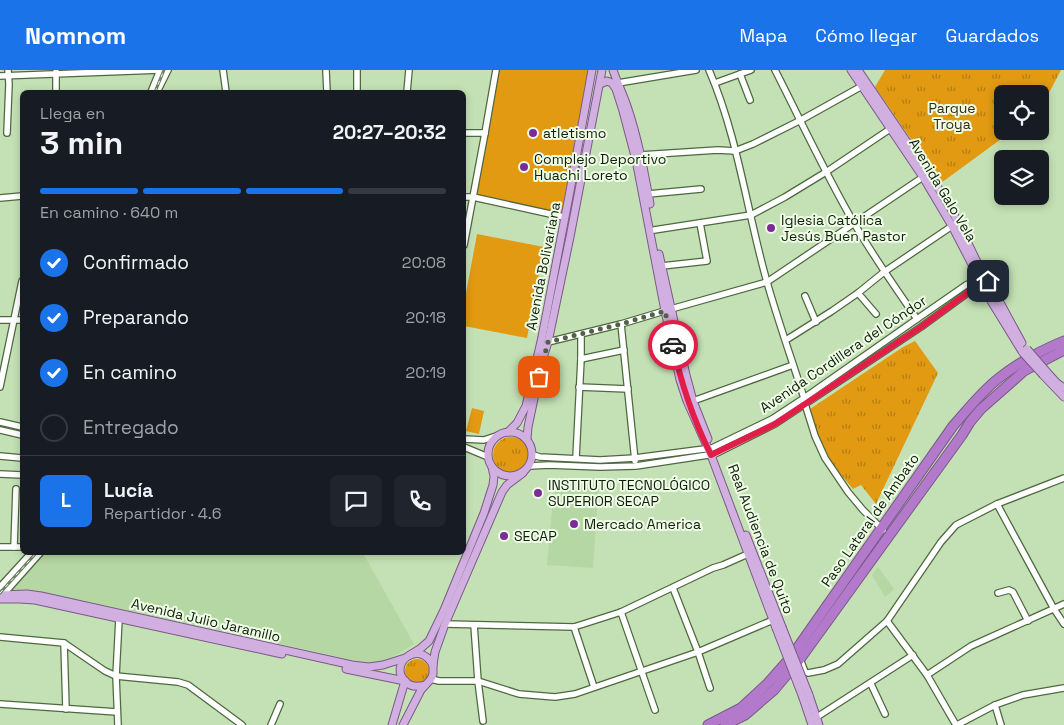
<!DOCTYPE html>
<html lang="es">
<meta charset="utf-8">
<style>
body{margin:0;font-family:"Space Grotesk",sans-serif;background:#20242c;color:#f1f3f6;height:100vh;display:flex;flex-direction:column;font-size:19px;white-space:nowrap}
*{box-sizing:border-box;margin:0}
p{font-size:16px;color:#9ea1a6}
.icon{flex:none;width:28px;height:28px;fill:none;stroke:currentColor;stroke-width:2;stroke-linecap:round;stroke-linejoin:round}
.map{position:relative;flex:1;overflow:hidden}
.side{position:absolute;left:20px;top:20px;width:446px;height:465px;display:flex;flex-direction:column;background:#171b24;border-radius:8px;box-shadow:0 2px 8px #0003}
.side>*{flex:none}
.buttons{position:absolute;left:994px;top:15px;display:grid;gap:10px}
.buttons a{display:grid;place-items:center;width:55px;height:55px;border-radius:8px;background:#171b24;box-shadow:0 2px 8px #0003;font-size:25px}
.pin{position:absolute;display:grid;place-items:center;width:42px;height:42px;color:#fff;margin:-21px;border-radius:10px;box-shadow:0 2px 8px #0006}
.courier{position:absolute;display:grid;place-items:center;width:50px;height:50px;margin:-25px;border:4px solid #e11d48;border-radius:50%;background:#fff;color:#222;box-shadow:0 1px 6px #0007}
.headline em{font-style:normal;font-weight:600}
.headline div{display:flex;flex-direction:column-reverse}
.headline{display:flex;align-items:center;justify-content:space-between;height:85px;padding:0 20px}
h1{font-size:32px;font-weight:600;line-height:38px}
.bar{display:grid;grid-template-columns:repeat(4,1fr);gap:8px 5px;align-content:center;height:60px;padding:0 20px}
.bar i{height:6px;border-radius:4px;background:#363941}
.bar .current{background:#1a73e8}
.bar p{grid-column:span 4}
.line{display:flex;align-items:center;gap:12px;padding:0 20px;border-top:1px solid #363941}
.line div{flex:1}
.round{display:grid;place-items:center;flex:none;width:52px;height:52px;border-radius:8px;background:#20242c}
ol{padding:0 20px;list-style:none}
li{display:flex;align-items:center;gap:15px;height:55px}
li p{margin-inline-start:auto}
li .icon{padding:5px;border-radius:50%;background:#1a73e8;color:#fff;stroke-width:4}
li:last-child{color:#9ea1a6}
li i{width:28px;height:28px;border:2px solid #363941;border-radius:50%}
header{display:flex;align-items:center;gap:30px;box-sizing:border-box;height:70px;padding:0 25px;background:#1a73e8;color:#fff}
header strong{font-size:24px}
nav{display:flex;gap:28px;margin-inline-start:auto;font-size:18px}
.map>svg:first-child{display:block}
</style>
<header>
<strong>Nomnom</strong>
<nav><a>Mapa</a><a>Cómo llegar</a><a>Guardados</a></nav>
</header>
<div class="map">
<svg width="1064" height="655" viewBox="0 0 1064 655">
<defs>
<pattern id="park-tufts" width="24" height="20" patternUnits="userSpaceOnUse" patternTransform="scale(1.25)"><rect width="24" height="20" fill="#e19a12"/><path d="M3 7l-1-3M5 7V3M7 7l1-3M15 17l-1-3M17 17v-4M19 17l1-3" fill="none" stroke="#b57d0f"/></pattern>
</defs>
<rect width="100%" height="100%" fill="#c4e1b5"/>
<g fill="#b5d7a3">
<polygon points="555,409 599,414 593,498 547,495"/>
<polygon points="44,483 363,483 414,574 400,583 382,591 369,593 353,590 77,529 76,534 9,524 11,520"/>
<polygon points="878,497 894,519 885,527 872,505"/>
</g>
<g fill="#e19a12">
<polygon points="496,0 588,0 561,147 472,127"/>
<polygon points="477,164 544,177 527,268 464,256 464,234"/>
<polygon points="472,338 484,341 479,364 466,361"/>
</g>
<g fill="url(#park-tufts)">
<polygon points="885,0 1061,0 1040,40 1040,24 1002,24 1002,61 1012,61 941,113 875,17"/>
<polygon points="915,271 938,303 876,434 861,415 853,419 823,383 810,339 903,277"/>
<circle cx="511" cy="385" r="18"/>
<circle cx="417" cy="601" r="12"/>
</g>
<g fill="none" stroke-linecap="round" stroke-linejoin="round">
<g stroke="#4e6840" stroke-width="8">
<g id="minor">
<polyline points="223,0 226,22"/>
<polyline points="326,0 327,22"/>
<path d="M709,0C738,67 747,142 767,212C778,251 792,290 804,328"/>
<path d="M775,0C801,51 825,103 854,153C873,186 895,217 917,249"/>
<polyline points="56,2 56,22"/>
<polyline points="740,4 750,30"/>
<polyline points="0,6 160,0"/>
<polyline points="715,13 751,0"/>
<polyline points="615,15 618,13 696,0"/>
<polyline points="151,22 160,0"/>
<polyline points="157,22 168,0"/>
<polyline points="357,22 357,0"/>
<polyline points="407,22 409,0"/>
<polyline points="7,63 9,14 8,0"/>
<polyline points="464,63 485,63"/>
<polyline points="640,85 718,80 735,81 753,74 801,50 862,16"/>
<polyline points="648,124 701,119"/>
<polyline points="464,127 473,127 564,147"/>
<polyline points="0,128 22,126"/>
<polyline points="654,160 751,145 785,127 826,102 890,59"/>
<polyline points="464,175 485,63 496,0"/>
<polyline points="662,196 707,191 700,153"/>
<polyline points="858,223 876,244"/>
<polyline points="805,226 816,252"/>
<polyline points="0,250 22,250"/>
<polyline points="621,254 635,391"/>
<polyline points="786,270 832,241 858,223 884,202 955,154"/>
<polyline points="548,272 621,254 671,239 767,212 923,107"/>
<polyline points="581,289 624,280"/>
<polyline points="0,317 22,211"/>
<polyline points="579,317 628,319"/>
<polyline points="693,331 793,295"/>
<polyline points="805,334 815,366 825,388 848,422 863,440 883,460"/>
<polyline points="0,352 22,357"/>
<polyline points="0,360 22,365"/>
<polyline points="464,369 484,370 496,366"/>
<polyline points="464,377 488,387"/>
<polyline points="533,385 540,387 600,390 635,388 712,378 772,349 804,328 917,249 966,215 982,207"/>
<polyline points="0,386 22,388"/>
<polyline points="576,388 581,289 581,264"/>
<polyline points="530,396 549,395 600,397 636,396 715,384 775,354 921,257 969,222 985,213"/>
<polyline points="0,404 22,405"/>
<polyline points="997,434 1054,539 1064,554"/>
<polyline points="0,477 22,477"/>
<polyline points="14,477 16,419"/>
<polyline points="0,517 32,482"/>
<polyline points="673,518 698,582 710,618"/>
<polyline points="998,523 1009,520 1013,522 1028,551"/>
<polyline points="1,527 41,482"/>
<polyline points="621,542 655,640"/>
<polyline points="887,551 927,605 956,655"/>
<polyline points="445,554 574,557 621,542 713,498 723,495 750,483"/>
<polyline points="474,555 478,611 483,651"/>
<polyline points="574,557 594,617"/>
<polyline points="0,567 64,573 105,601 116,606 178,612 188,615 242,655"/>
<polyline points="64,573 66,639"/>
<polyline points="800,589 805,602 808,603 824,600 838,594 887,551 941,472 956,455 997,434 1064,408"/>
<polyline points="927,605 971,576 1064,534"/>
<polyline points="431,609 439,611 478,611 519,624 555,627 575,624 698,582 773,550"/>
<polyline points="871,614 885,644"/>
<polyline points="0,634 117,642"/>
<polyline points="995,635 1001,655"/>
<polyline points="812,649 817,647 913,585"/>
<polyline points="118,655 116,606 119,549"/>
<polyline points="271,655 280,634"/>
<polyline points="957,655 995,635 1023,625 1064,618"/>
</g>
</g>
<g stroke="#7a5988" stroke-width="9">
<g id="major">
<path d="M613,0C617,12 623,24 627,36C638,68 644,101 650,134"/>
<polyline points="851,0 923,107 952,156 991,231 1023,283"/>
<polyline points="858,0 949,134 977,192 985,205 1022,273"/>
<polyline points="600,14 607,11 612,13 616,19 623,41 636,90 665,241 680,310 687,331 711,385 776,558"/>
<polyline points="659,184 686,305 693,331 708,369"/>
<polyline points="1046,301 1057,313 1064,318"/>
<polyline points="1043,305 1064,327"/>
<circle cx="510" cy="384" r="22"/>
<polyline points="508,362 517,353 526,336 542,267 570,121 592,0"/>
<polyline points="527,369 528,357 542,291 548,272 570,167 602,0"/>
<polyline points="746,465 782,557"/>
<polyline points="0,525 27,524 41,526 352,595 369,597 383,595 405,588"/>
<polyline points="0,529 20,529 35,530 282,584"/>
<polyline points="410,585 421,578 429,571 444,540 484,443 493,415 494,406 492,397"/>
<polyline points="346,599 405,611"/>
<path d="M425,615C418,617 411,617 406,612C387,595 418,568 433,595"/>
<polyline points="809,625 819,655"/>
<polyline points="803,628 812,655"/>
<polyline points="392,655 405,611"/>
<polyline points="403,655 421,620 431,609 433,604 433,595 435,582 445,554 502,422 507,415 523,403"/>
</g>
</g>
<g stroke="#7a5988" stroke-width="11">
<g id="highway">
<path d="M708,655L741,638L768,613L791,587L953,356C968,339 982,321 999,308C1018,293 1042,280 1064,271"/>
<polyline points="725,655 745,645 774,620 800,589 962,365 970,352 981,339 1024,301 1064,280"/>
</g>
</g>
<use href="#minor" stroke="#fff" stroke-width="5.5"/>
<use href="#major" stroke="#d1afe0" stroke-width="7"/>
<use href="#highway" stroke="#b37acc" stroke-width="9"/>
<g stroke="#6e8364" stroke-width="3">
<g id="rail">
<polyline points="155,22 164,0"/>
<polyline points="0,523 37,482"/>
</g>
</g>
<use href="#rail" stroke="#eefde6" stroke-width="1" stroke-dasharray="4" stroke-linecap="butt"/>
<g stroke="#7a5988" stroke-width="9" stroke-linecap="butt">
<g id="major-bridge">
<polyline points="1027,279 1046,301"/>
<polyline points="1023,283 1043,305"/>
<polyline points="782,557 809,625"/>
<polyline points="776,558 803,628"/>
</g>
</g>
<use href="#major-bridge" stroke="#d1afe0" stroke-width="7"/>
</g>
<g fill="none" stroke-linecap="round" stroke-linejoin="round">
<polyline stroke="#506146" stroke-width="5" stroke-dasharray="0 9" points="539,307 548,272 621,254 665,241 673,275"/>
<path stroke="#e11d48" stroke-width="6" d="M673,275C681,314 693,349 711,385L775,354L921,257L969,222L988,211"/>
</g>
<g fill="#7d2b9b" stroke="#eefde6" stroke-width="2">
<circle cx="533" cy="63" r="5"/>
<circle cx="524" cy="97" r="5"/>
<circle cx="771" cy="158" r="5"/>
<circle cx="538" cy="423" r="5"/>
<circle cx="574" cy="454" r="5"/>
<circle cx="504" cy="466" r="5"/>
</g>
<g text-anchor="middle" stroke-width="4" stroke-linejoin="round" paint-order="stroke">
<g font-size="14" fill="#362815" stroke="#eefde6">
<text x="952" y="43">Parque<tspan x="952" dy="16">Troya</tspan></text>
</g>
<g font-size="14" fill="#111c0b" stroke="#eefde6" text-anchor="start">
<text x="543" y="68">atletismo</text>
<text x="534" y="94">Complejo Deportivo<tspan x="534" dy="16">Huachi Loreto</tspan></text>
<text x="781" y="155">Iglesia Católica<tspan x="781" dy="16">Jesús Buen Pastor</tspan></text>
<text x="548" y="420">INSTITUTO TECNOLÓGICO<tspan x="548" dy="16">SUPERIOR SECAP</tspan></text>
<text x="584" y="459">Mercado America</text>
<text x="514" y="471">SECAP</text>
</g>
<g font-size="14" fill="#111c0b" stroke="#eefde6">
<text transform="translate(943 120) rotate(59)" y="5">Avenida Galo Vela</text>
<text transform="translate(543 196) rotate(-79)" y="5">Avenida Bolivariana</text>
<text transform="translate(843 284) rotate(-34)" y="5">Avenida Cordillera del Cóndor</text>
<text transform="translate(870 450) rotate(-55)" y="5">Paso Lateral de Ambato</text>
<text transform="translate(761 469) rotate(69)" y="5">Real Audiencia de Quito</text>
<text transform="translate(206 550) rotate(13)" y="5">Avenida Julio Jaramillo</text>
</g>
</g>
</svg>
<div class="buttons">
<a><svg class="icon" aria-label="locate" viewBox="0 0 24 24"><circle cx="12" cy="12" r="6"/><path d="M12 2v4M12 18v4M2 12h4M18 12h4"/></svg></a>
<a><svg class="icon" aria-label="layers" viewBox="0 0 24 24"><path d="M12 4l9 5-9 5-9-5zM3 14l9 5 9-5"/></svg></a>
</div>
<div class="pin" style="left:539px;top:307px;background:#ea580c"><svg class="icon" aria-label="bag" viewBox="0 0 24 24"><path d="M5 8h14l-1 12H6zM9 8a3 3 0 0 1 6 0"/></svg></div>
<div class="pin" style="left:988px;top:211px;background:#1f2937"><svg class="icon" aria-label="home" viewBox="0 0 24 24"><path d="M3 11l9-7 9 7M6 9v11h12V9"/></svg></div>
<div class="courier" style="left:673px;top:275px"><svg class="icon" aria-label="car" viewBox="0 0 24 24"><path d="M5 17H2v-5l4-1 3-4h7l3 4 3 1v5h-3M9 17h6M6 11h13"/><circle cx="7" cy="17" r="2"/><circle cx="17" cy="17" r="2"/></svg></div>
<section class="side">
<div class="headline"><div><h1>3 min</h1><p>Llega en</p></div><em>20:27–20:32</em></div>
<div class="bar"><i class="current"></i><i class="current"></i><i class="current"></i><i></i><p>En camino · 640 m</p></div>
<ol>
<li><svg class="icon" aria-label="check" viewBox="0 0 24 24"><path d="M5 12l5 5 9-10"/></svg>Confirmado<p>20:08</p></li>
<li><svg class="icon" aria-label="check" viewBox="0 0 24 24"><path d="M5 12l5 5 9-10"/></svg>Preparando<p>20:18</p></li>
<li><svg class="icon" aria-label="check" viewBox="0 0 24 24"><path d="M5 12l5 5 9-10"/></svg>En camino<p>20:19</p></li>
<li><i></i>Entregado</li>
</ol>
<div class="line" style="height:90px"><b class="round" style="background:#1a73e8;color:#fff">L</b><div><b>Lucía</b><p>Repartidor · 4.6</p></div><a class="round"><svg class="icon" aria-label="chat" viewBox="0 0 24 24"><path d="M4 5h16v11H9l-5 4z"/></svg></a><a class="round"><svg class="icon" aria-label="phone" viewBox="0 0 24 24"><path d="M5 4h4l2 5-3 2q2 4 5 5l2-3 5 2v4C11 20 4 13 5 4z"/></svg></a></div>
</section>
</div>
